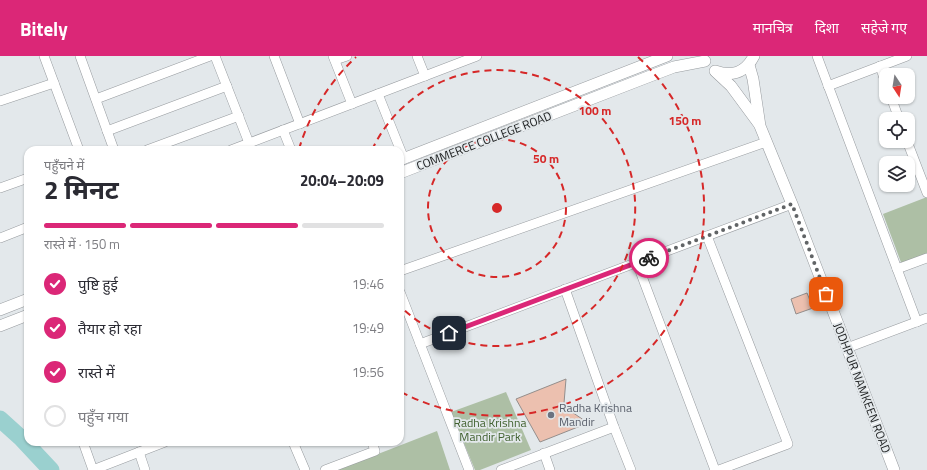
<!DOCTYPE html>
<html lang="hi">
<meta charset="utf-8">
<style>
body{margin:0;font-family:"Titillium Web","Noto Sans Devanagari",sans-serif;background:#f2f2f3;color:#2b2b33;height:100vh;display:flex;flex-direction:column;font-size:15px;white-space:nowrap}
*{box-sizing:border-box;margin:0}
p{font-size:13px;color:#7c7c81}
.icon{flex:none;width:22px;height:22px;fill:none;stroke:currentColor;stroke-width:2;stroke-linecap:round;stroke-linejoin:round}
.map{position:relative;flex:1;overflow:hidden}
.panel{position:absolute;left:24px;top:90px;width:380px;height:300px;display:flex;flex-direction:column;background:#fff;border-radius:12px;box-shadow:0 1px 3px #0004}
.panel>*{flex:none}
.needle{width:26px;rotate:168deg}
.tools{position:absolute;left:879px;top:12px;display:grid;gap:8px}
.tools a{display:grid;place-items:center;width:36px;height:36px;border-radius:8px;background:#fff;box-shadow:0 1px 3px #0004;font-size:20px}
.pin{position:absolute;display:grid;place-items:center;width:34px;height:34px;color:#fff;margin:-17px;border-radius:8px;box-shadow:0 2px 6px #0006}
.courier{position:absolute;display:grid;place-items:center;width:40px;height:40px;margin:-20px;border:3px solid #db2777;border-radius:50%;background:#fff;color:#222;box-shadow:0 1px 5px #0007}
.headline em{font-style:normal;font-weight:700}
.headline div{display:flex;flex-direction:column-reverse}
.headline{display:flex;align-items:center;justify-content:space-between;height:68px;padding:0 20px}
h1{font-size:26px;font-weight:700;line-height:30px}
.bar{display:grid;grid-template-columns:repeat(4,1fr);gap:6px 4px;align-content:center;height:48px;padding:0 20px}
.bar i{height:5px;border-radius:3px;background:#e1e1e2}
.bar .selected{background:#db2777}
.bar p{grid-column:span 4}
ol{padding:0 20px;list-style:none}
li{display:flex;align-items:center;gap:12px;height:44px}
li p{margin-inline-start:auto}
li .icon{padding:4px;border-radius:50%;background:#db2777;color:#fff;stroke-width:4}
li:last-child{color:#7c7c81}
li i{width:22px;height:22px;border:2px solid #e1e1e2;border-radius:50%}
header{display:flex;align-items:center;gap:24px;box-sizing:border-box;height:56px;padding:0 20px;background:#db2777;color:#fff}
header strong{font-size:19px}
nav{display:flex;gap:22px;margin-inline-start:auto;font-size:14px}
.map>svg:first-child{display:block}
</style>
<header>
<strong>Bitely</strong>
<nav><a>मानचित्र</a><a>दिशा</a><a>सहेजे गए</a></nav>
</header>
<div class="map">
<svg width="927" height="414" viewBox="0 0 927 414">
<rect width="100%" height="100%" fill="#e3e8eb"/>
<g fill="#adbfa5">
<polygon points="927,141 927,199 902,209 883,158"/>
<polygon points="506,336 531,394 480,414 475,414 451,356"/>
<polygon points="437,375 450,414 337,414"/>
</g>
<g fill="none" stroke-linecap="round" stroke-linejoin="round">
<polyline stroke="#9ad0cf" stroke-width="17" points="0,363 21,382 51,414"/>
</g>
<g fill="#ecc0af" stroke="#948e8c">
<polygon points="807,237 813,252 796,258 791,243"/>
<polygon points="566,323 564,347 566,352 588,367 540,386 516,343"/>
</g>
<g fill="none" stroke-linecap="round" stroke-linejoin="round">
<g stroke="#979b9f" stroke-width="10">
<g id="minor">
<polyline points="44,0 79,94"/>
<polyline points="80,0 114,94"/>
<polyline points="215,0 249,87"/>
<polyline points="274,0 300,68"/>
<polyline points="333,0 352,48"/>
<polyline points="417,0 425,20"/>
<polyline points="817,0 917,266"/>
<polyline points="335,4 347,0"/>
<polyline points="880,10 886,28"/>
<polyline points="828,30 907,0"/>
<polyline points="378,38 404,103"/>
<polyline points="891,41 899,63"/>
<polyline points="96,43 210,0"/>
<polyline points="0,45 54,27"/>
<polyline points="283,74 291,94"/>
<polyline points="107,75 227,30"/>
<polyline points="907,85 927,137"/>
<polyline points="147,94 239,60"/>
<polyline points="231,94 477,0"/>
<polyline points="0,132 28,122"/>
<polyline points="707,180 788,388 719,414"/>
<polyline points="0,182 28,171"/>
<polyline points="637,207 715,414"/>
<polyline points="897,213 927,202"/>
<polyline points="400,215 766,86"/>
<polyline points="565,233 614,371 631,414"/>
<polyline points="400,236 469,414"/>
<polyline points="420,288 792,148"/>
<polyline points="847,292 927,262"/>
<polyline points="83,386 93,414 165,386"/>
<polyline points="293,386 305,414"/>
<polyline points="139,396 145,414"/>
<polyline points="544,397 550,414"/>
<polyline points="325,414 375,395 372,386"/>
<polyline points="501,414 614,371"/>
</g>
</g>
<g stroke="#979b9f" stroke-width="12">
<g id="tertiary">
<polyline points="749,9 753,23 760,70 792,148 894,414"/>
<path d="M715,15C732,21 745,17 754,0"/>
<polyline points="716,16 731,30 759,68"/>
<polyline points="400,104 667,0"/>
<polyline points="400,117 653,19 674,11 705,5"/>
<polyline points="0,254 28,243"/>
<polyline points="0,270 28,259"/>
</g>
</g>
<use href="#minor" stroke="#fff" stroke-width="9"/>
<use href="#tertiary" stroke="#fff" stroke-width="11"/>
</g>
<g fill="none" stroke-linecap="round" stroke-linejoin="round">
<polyline stroke="#616466" stroke-width="4" stroke-dasharray="0 7.2" points="649,202 792,148 826,238"/>
<polyline stroke="#db2777" stroke-width="5" points="449,277 649,202"/>
</g>
<g fill="none" stroke="#d62828" stroke-width="2" stroke-dasharray="7 5">
<circle cx="497" cy="152" r="69"/>
<path d="M372 94A138 138 0 1 1 400 250"/>
<path d="M299 93A207 207 0 0 1 356 1M638 1A207 207 0 0 1 401 336"/>
</g>
<circle fill="#6b7280" stroke="#e3e8eb" stroke-width="1.5" cx="551" cy="359" r="4"/>
<g text-anchor="middle" stroke-width="3.5" stroke-linejoin="round" paint-order="stroke">
<g font-size="12" fill="#1b1d1e" stroke="#e3e8eb">
<text transform="translate(484 85) rotate(-21)" y="4">COMMERCE COLLEGE ROAD</text>
<text transform="translate(862 332) rotate(69)" y="4">JODHPUR NAMKEEN ROAD</text>
</g>
<g font-size="12" fill="#5b616d" stroke="#e3e8eb" text-anchor="start">
<text x="559" y="356">Radha Krishna<tspan x="559" dy="14">Mandir</tspan></text>
</g>
<g font-size="12" fill="#40612f" stroke="#e3e8eb">
<text x="490" y="371">Radha Krishna<tspan x="490" dy="14">Mandir Park</tspan></text>
</g>
</g>
<circle cx="497" cy="152" r="6" fill="#d62828" stroke="#e3e8eb" stroke-width="2"/>
<g font-size="12" text-anchor="middle" font-weight="bold" fill="#d62828" stroke="#e3e8eb" stroke-width="3.5" stroke-linejoin="round" paint-order="stroke">
<text x="595" y="59">100 m</text>
<text x="685" y="69">150 m</text>
<text x="546" y="107">50 m</text>
</g>
</svg>
<div class="tools">
<a><svg class="needle" viewBox="-14 -14 28 28"><path d="M0-13l5 13h-10z" fill="#e53935"/><path d="M0 13l5-13h-10z" fill="#7c7c81"/></svg></a>
<a><svg class="icon" aria-label="locate" viewBox="0 0 24 24"><circle cx="12" cy="12" r="6"/><path d="M12 2v4M12 18v4M2 12h4M18 12h4"/></svg></a>
<a><svg class="icon" aria-label="layers" viewBox="0 0 24 24"><path d="M12 4l9 5-9 5-9-5zM3 14l9 5 9-5"/></svg></a>
</div>
<div class="pin" style="left:826px;top:238px;background:#ea580c"><svg class="icon" aria-label="bag" viewBox="0 0 24 24"><path d="M5 8h14l-1 12H6zM9 8a3 3 0 0 1 6 0"/></svg></div>
<div class="pin" style="left:449px;top:277px;background:#1f2937"><svg class="icon" aria-label="home" viewBox="0 0 24 24"><path d="M3 11l9-7 9 7M6 9v11h12V9"/></svg></div>
<div class="courier" style="left:649px;top:202px"><svg class="icon" aria-label="bike" viewBox="0 0 24 24"><circle cx="6" cy="16" r="4"/><circle cx="18" cy="16" r="4"/><path d="M6 16l4-8h5l3 8M10 8l3 8H6M13 5h3"/></svg></div>
<section class="panel">
<div class="headline"><div><h1>2 मिनट</h1><p>पहुँचने में</p></div><em>20:04–20:09</em></div>
<div class="bar"><i class="selected"></i><i class="selected"></i><i class="selected"></i><i></i><p>रास्ते में · 150 m</p></div>
<ol>
<li><svg class="icon" aria-label="check" viewBox="0 0 24 24"><path d="M5 12l5 5 9-10"/></svg>पुष्टि हुई<p>19:46</p></li>
<li><svg class="icon" aria-label="check" viewBox="0 0 24 24"><path d="M5 12l5 5 9-10"/></svg>तैयार हो रहा<p>19:49</p></li>
<li><svg class="icon" aria-label="check" viewBox="0 0 24 24"><path d="M5 12l5 5 9-10"/></svg>रास्ते में<p>19:56</p></li>
<li><i></i>पहुँच गया</li>
</ol>
</section>
</div>
